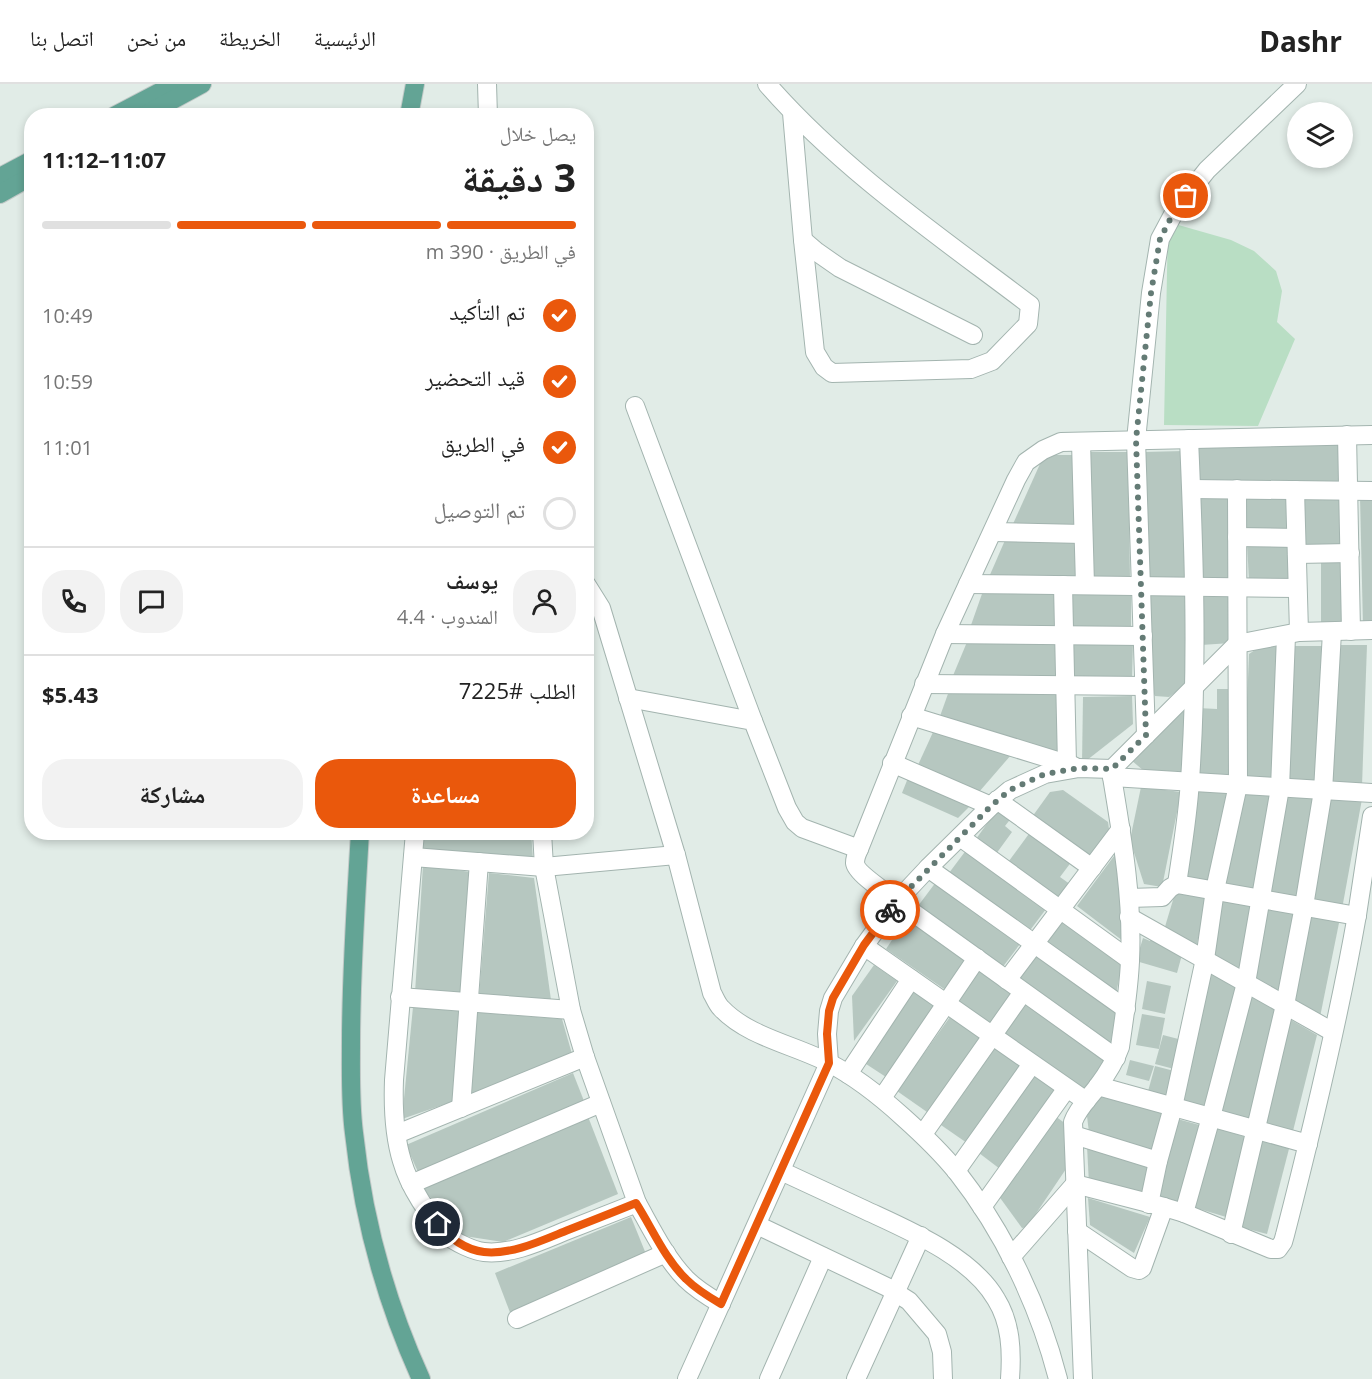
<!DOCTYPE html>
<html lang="ar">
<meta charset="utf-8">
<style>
body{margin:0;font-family:"Open Sans","Noto Naskh Arabic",sans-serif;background:#f2f2f2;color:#222;direction:rtl;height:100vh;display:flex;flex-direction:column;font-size:22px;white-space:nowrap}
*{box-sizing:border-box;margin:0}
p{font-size:20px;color:#767676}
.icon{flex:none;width:33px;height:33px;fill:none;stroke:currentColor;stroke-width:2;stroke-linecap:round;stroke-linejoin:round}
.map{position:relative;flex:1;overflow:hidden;direction:ltr}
.drawer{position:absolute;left:24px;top:24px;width:570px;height:732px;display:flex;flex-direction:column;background:#fff;border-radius:24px;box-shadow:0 3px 9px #0003;direction:rtl}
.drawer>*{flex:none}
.controls{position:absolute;left:1287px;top:18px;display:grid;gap:12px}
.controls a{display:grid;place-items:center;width:66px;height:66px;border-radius:50%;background:#fff;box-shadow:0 3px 9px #0003;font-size:30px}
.pin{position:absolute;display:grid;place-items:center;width:51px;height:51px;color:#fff;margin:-26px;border:3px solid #fff;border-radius:50%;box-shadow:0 2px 6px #0007}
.courier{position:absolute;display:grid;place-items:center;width:60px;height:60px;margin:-30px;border:4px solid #ea580c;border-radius:50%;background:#fff;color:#222;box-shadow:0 2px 8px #0007}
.overview em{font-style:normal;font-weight:700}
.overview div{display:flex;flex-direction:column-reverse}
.overview{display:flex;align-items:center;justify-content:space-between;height:102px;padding:0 18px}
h1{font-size:39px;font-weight:700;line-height:45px}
.bar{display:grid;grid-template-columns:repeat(4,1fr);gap:9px 6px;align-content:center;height:72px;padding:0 18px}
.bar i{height:8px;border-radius:4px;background:#e0e0e0}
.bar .selected{background:#ea580c}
.bar p{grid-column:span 4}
.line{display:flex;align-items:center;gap:15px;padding:0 18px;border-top:2px solid #e0e0e0}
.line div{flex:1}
.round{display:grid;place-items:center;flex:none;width:63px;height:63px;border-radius:24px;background:#f2f2f2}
ol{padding:0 18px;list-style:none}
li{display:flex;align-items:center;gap:18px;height:66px}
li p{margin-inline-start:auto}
li .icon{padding:6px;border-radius:50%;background:#ea580c;color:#fff;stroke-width:4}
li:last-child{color:#767676}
li i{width:33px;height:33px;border:3px solid #e0e0e0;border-radius:50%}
.cta{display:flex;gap:12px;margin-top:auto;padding:12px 18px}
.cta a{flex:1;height:69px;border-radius:24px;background:#ea580c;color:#fff;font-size:24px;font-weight:700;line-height:69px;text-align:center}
.cta a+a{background:#f2f2f2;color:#222}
header{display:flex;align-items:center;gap:36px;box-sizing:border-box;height:84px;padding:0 30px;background:#fff;border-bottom:2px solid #e0e0e0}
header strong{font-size:28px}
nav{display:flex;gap:33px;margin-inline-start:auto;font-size:21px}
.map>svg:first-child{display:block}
</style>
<header>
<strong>Dashr</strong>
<nav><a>الرئيسية</a><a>الخريطة</a><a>من نحن</a><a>اتصل بنا</a></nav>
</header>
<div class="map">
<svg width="1372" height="1295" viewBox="0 0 1372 1295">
<rect width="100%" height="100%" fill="#e1ece7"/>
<polygon fill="#b9dec4" points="1168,138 1231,156 1254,167 1276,187 1282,207 1277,238 1295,255 1258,342 1164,341"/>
<g fill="#b6c7c0">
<polygon points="1343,360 1343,398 1196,399 1196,361"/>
<polygon points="1184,367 1186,494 1145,493 1143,368"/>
<polygon points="1088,368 1128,368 1130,494 1090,495"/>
<polygon points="1044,371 1073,371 1074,442 1013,440"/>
<polygon points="1290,410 1291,449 1243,449 1243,411"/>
<polygon points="1199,411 1228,411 1229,497 1200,497"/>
<polygon points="1342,411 1342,465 1303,466 1303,412"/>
<polygon points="1360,412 1372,412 1372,542 1363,542"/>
<polygon points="1006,454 1079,456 1078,496 989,493"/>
<polygon points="1247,459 1292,460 1293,497 1249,497"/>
<rect x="1321" y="478" width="21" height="66"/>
<polygon points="983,507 1056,510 1057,545 970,544"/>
<polygon points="1071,510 1131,510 1131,545 1071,546"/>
<polygon points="1147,511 1189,512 1188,599 1169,613 1155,612 1149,599"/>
<polygon points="1229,511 1231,559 1201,561 1199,513"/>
<polygon points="1058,556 1058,595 952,594 967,558"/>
<polygon points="1071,558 1133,558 1132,596 1071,595"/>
<polygon points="1336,561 1367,561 1362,702 1331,701"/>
<polygon points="1281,562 1276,698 1244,696 1249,570 1258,564"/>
<polygon points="1291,562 1325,562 1320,702 1287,699"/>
<polygon points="1217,605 1234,605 1232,695 1196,694 1198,624 1217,625"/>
<polygon points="949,607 1057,610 1057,667 939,635"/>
<polygon points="1132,612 1133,640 1082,680 1083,613"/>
<polygon points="1187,623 1184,692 1150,692 1131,676"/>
<polygon points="934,646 1011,671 979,708 918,681"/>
<polygon points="908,694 971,721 958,734 902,709"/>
<polygon points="1141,703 1181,708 1162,803 1144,800 1130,756"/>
<polygon points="1198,703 1229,708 1212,802 1181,796"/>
<polygon points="1063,706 1108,738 1110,752 1092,777 1032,733 1050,708"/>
<polygon points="1240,706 1272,712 1255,808 1223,802"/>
<polygon points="1283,710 1317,712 1301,817 1266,813"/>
<polygon points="1327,713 1362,715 1342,825 1311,819"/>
<polygon points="999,723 1012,733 1005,742 1012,748 996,770 976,755"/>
<polygon points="1031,747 1072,777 1060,793 1074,803 1061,821 1006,781"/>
<polygon points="422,748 531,748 533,775 422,766"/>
<polygon points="967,765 1046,825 1028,849 949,789"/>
<polygon points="1117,768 1123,857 1077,822"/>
<polygon points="423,781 470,788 463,914 415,909"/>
<polygon points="489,789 534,794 551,916 479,912"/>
<polygon points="936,798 1020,860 1002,884 918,822"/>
<polygon points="1176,806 1208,814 1196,863 1164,846"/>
<polygon points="1220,814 1252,820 1241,889 1209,869"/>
<polygon points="1264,822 1299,828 1280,909 1252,894"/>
<polygon points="1308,828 1340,834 1320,933 1291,916"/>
<polygon points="906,835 968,877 947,907 886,865"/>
<polygon points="1063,836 1122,880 1116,910 1046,858"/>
<polygon points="1151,852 1183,867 1177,889 1136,877 1143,854 1150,857"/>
<polygon points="1036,870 1116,927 1110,964 1017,896"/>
<polygon points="874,881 897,897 854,957 852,912"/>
<polygon points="978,884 1014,910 991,942 955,917"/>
<polygon points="1209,887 1239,902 1206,1026 1178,1019"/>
<polygon points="1147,897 1171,902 1165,930 1142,925"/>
<polygon points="913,907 935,923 886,993 863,978"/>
<polygon points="1250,911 1277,927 1253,1037 1218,1029"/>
<polygon points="1027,918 1107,977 1084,1008 1004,949"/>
<polygon points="413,923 461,926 454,1017 402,1035"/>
<polygon points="473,928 562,935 572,970 472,1011"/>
<polygon points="1142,930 1165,934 1159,965 1136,961"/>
<polygon points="950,933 980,954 927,1028 897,1007"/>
<polygon points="1286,933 1317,951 1293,1047 1263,1040"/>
<polygon points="1163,951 1186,957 1178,986 1155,980"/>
<polygon points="995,964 1022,983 967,1059 941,1041"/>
<polygon points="1130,976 1154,982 1149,997 1126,991"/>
<polygon points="1155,982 1178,988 1171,1017 1147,1011"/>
<polygon points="573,989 584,1017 418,1088 406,1061"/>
<polygon points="1035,991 1057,1007 1000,1085 979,1069"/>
<polygon points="1098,1012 1165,1030 1156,1068 1089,1049 1087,1032"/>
<polygon points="587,1030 618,1110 503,1158 464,1152 423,1105"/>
<polygon points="1055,1032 1066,1040 1068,1082 1027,1143 1022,1144 998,1111"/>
<polygon points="1174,1034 1203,1042 1183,1121 1153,1113"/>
<polygon points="1216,1044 1249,1054 1226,1133 1193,1123"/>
<polygon points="1262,1054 1290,1061 1267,1150 1240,1143"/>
<polygon points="1087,1062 1153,1081 1145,1118 1089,1100"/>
<polygon points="1088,1114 1150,1133 1134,1169 1090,1141"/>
<polygon points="631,1133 648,1175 511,1231 495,1189"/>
</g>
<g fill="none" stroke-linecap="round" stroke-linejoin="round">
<g stroke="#a3b4af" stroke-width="20">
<g id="minor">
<polyline points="487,0 488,32"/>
<path d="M767,0C842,86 939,152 1030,221L1028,240L992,277L971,285L832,289L824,283L815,268L803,156L792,29"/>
<polyline points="803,156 817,168 840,184 973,251"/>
<polyline points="635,322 753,637"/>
<polyline points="1347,351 1351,547"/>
<polyline points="1081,358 1085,501"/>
<polyline points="1192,405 1372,407"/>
<polyline points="1295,406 1299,548"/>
<polyline points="993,448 1083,450"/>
<polyline points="1237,453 1296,454"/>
<polyline points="1297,470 1350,469"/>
<path d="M586,500L601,524L676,771L712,909C715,914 717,920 721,924C748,953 795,961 829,979C856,993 881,1013 903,1033C922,1050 941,1068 957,1088C1004,1148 1039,1221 1058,1295"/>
<polyline points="968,500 1297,504"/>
<polyline points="1063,501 1067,680"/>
<polyline points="945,550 1143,552"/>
<polyline points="924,600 1144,602"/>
<polyline points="628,614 753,637 787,724 795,738 802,744 859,765"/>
<polyline points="911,632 1074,682"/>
<polyline points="1146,651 1136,356 1151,209 1160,155 1176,125 1207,86 1297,0"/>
<polyline points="892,679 991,722"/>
<polyline points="1112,693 1372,709"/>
<polyline points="997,716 1092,784"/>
<path d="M415,748L394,996C393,1023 394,1051 402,1077C409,1102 429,1133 447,1151C454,1158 474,1167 484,1168C513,1171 543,1156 568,1146C591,1137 614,1128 637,1119L585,973L571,926L544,783L542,748"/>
<polyline points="960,753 1130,876"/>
<polyline points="413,773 544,783 676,771"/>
<polyline points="928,784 1126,925"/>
<path d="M1177,800C1182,766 1188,731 1190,696C1198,582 1194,468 1189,355"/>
<polyline points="1129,814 1162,813 1170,804 1177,800 1357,832"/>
<polyline points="1129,833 1333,948"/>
<polyline points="864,862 1086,1017"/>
<polyline points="1007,896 1121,745"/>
<polyline points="400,913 571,926"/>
<path d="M1116,974L897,817C888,810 856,789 855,779C855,774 857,769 859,765L945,550L1016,396L1026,378L1043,366L1061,358L1372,351"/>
<polyline points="848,990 911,895"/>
<polyline points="1098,1002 1308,1060"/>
<polyline points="882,1014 977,874"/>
<polyline points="461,1024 479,778"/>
<polyline points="397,1050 585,973"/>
<polyline points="923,1050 1023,908"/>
<polyline points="1074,1051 1158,1077"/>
<path d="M781,1087C809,1100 837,1113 865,1126C908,1146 971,1172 996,1215C1011,1239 1012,1267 1010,1295"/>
<polyline points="956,1087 1032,980"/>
<polyline points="411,1100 601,1019"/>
<path d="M637,1119C651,1144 666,1175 686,1195C696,1205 709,1213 721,1220"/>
<polyline points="1149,1120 1158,1077 1173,1023 1205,875 1215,806 1238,701 1237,405"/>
<polyline points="982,1123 1067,1004"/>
<polyline points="1184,1129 1211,1033 1246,899 1280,704 1286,552"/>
<polyline points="757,1141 887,1203 909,1217 937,1250 942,1268 943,1295"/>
<polyline points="1077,1147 1132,1184 1139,1186 1142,1184 1164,1123"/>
<polyline points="1231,1150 1285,921 1304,822 1323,707 1332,548"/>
<path d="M1011,1173L1075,1100L1164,1123L1184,1129L1271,1165H1278L1283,1158L1285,1151C1312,1046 1338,939 1357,831C1362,798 1367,765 1372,732"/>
<polyline points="517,1235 666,1169"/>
<polyline points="687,1295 829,979 827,950 829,927 833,914 864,862 897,817 928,784 991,722 1010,706 1045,690 1079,684 1112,685"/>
<polyline points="769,1295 823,1173"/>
<polyline points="856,1295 921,1152"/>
<path d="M1083,1295L1073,1038C1078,1024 1090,1013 1098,1002C1107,990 1115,977 1120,963C1124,934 1129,905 1130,876C1133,815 1122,753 1112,693V685L1237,560L1299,548L1372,546"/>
</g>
</g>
<g stroke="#c1c9c7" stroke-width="20">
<g id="major">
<polyline points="114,32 175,0"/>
<polyline points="143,32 202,0"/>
<polyline points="409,32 415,0"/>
<polyline points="0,93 32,76"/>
<polyline points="0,110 32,92"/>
<path d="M360,748C356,818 351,888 351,958C351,989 350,1019 354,1049C363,1134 386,1218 421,1295"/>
</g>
</g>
<use href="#minor" stroke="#fff" stroke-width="18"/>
<use href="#major" stroke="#63a495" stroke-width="18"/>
</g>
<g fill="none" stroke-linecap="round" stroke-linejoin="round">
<polyline stroke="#647b75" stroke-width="6" stroke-dasharray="0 10.8" points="890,826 897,817 991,722 1010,706 1045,690 1079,684 1112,685 1146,651 1136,356 1151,209 1160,155 1176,124 1186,112"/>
<path stroke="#ea580c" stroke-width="8" d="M438,1140C449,1154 466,1166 484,1168C512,1171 543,1156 568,1146C591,1137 614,1128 636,1119C652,1144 665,1175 686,1195C696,1205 709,1213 721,1220L829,979L827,950L829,927L833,914L864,861L890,826"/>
</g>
</svg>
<div class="controls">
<a><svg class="icon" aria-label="layers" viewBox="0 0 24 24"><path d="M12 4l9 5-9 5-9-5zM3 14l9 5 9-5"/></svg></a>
</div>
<div class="pin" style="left:1186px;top:112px;background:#ea580c"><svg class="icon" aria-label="bag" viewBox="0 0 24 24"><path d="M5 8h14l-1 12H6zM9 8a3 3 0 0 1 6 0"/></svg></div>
<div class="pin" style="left:438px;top:1140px;background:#1f2937"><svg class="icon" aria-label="home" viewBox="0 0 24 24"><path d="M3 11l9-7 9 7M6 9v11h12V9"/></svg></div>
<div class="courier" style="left:890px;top:826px"><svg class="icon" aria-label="bike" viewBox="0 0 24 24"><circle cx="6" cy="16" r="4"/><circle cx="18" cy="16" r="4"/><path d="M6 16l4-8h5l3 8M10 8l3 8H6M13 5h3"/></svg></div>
<section class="drawer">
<div class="overview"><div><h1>3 دقيقة</h1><p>يصل خلال</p></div><em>11:07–11:12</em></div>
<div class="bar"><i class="selected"></i><i class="selected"></i><i class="selected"></i><i></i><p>في الطريق · 390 m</p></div>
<ol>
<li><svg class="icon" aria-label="check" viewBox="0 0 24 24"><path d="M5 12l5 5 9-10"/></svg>تم التأكيد<p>10:49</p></li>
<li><svg class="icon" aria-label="check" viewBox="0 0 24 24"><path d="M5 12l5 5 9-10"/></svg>قيد التحضير<p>10:59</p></li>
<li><svg class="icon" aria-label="check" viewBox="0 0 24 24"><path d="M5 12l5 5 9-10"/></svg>في الطريق<p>11:01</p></li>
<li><i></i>تم التوصيل</li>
</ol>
<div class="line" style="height:108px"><a class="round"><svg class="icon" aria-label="person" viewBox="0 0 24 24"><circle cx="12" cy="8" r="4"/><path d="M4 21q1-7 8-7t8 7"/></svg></a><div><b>يوسف</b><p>المندوب · 4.4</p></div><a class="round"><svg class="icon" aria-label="chat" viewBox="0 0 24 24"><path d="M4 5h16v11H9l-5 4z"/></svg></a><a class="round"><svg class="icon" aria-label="phone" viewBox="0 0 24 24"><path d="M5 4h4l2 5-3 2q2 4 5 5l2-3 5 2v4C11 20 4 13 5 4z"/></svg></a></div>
<div class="line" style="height:78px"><div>الطلب #7225</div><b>$5.43</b></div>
<div class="cta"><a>مساعدة</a><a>مشاركة</a></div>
</section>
</div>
